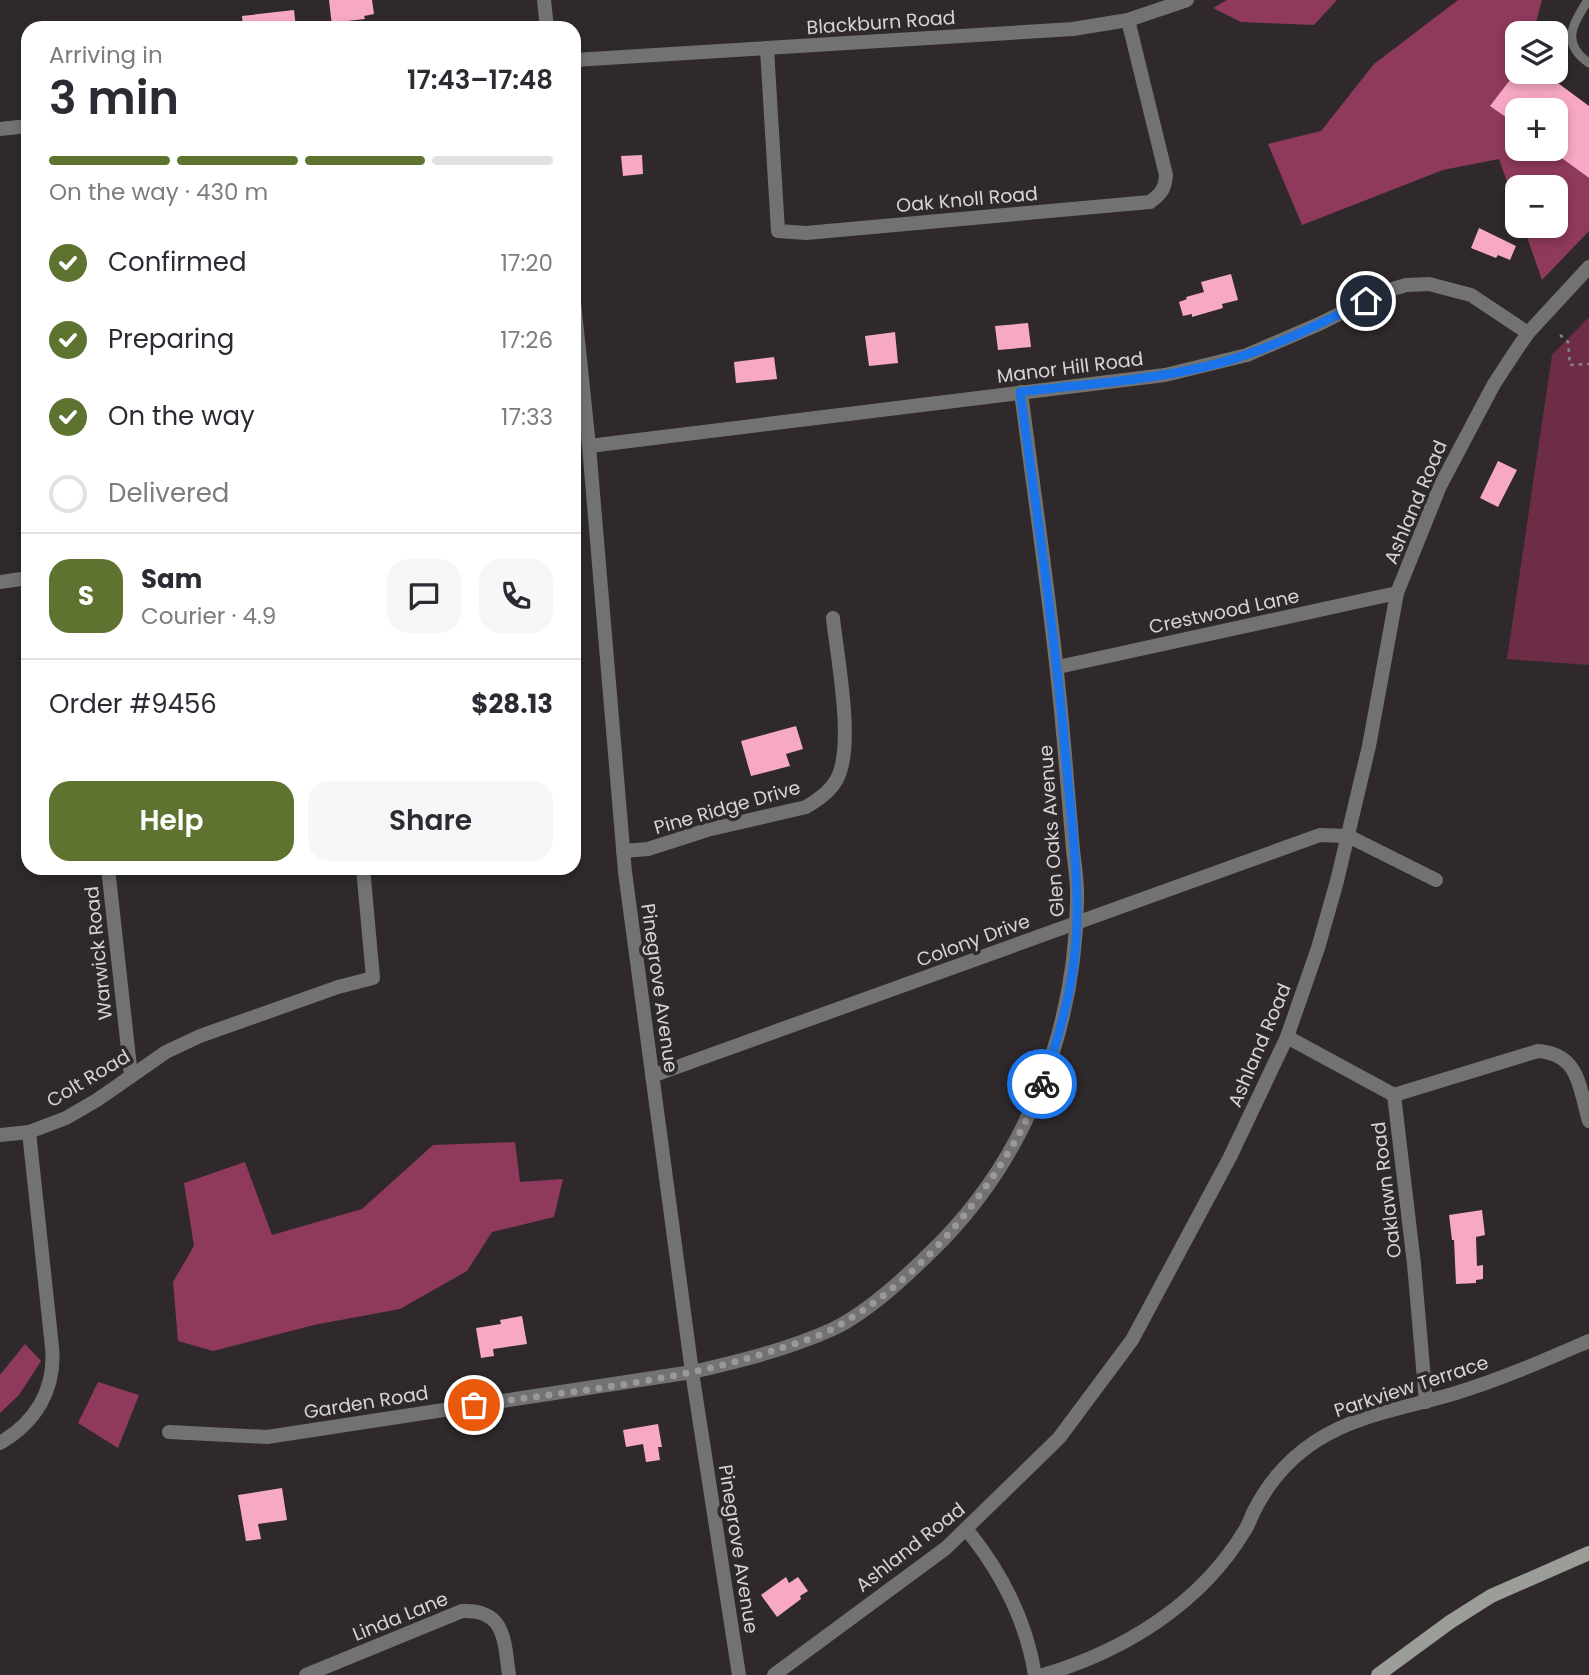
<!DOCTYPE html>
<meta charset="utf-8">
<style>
body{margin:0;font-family:Poppins,sans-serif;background:#f7f7f7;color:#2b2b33;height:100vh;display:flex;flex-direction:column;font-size:26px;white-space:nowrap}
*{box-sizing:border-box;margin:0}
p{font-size:23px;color:#7c7c81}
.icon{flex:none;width:38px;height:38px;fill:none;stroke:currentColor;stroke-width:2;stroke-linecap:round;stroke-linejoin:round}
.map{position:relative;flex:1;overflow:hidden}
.side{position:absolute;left:21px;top:21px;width:560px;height:854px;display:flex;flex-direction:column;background:#fff;border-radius:21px;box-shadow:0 4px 10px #0003}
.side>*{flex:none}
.tools{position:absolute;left:1505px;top:21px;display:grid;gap:14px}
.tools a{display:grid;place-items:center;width:63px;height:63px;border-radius:14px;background:#fff;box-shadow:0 4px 10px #0003;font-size:35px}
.pin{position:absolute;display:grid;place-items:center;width:60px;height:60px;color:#fff;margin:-30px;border:4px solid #fff;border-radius:50%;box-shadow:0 2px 7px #0007}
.courier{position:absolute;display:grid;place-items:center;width:70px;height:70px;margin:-35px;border:5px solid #1a73e8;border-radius:50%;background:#fff;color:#222;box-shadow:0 2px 9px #0007}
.overview em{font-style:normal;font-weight:600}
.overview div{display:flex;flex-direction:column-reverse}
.overview{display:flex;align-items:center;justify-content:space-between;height:119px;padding:0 28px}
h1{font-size:46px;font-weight:600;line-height:52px}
.bar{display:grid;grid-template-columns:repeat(4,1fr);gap:10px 7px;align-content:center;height:84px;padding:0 28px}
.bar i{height:9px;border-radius:5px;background:#e1e1e2}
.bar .current{background:#5f7331}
.bar p{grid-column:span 4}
.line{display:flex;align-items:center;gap:18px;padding:0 28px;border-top:2px solid #e1e1e2}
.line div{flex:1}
.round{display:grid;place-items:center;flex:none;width:74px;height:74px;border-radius:21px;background:#f7f7f7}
ol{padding:0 28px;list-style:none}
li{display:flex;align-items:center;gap:21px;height:77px}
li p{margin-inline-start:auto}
li .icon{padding:7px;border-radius:50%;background:#5f7331;color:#fff;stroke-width:4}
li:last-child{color:#7c7c81}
li i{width:38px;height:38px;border:4px solid #e1e1e2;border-radius:50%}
.primary-button{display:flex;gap:14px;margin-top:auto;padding:14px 28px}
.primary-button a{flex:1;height:80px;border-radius:21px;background:#5f7331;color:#fff;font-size:28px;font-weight:600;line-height:80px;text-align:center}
.primary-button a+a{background:#f7f7f7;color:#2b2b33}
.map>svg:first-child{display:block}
</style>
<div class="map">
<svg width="1589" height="1675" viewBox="0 0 1589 1675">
<rect width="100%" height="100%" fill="#2f292b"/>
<polygon fill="#6d2d47" points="1589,317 1589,665 1507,659 1552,355"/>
<g fill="#8f395c">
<polygon points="1227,0 1337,0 1314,25 1241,22 1213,8"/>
<polygon points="1458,0 1542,0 1533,33 1517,33 1517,70 1491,106 1517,125 1517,149 1549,149 1589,178 1589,231 1542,280 1523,226 1556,226 1556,187 1517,187 1517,210 1499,159 1443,170 1302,225 1268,144 1321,131 1374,64"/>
<polygon points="515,1142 520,1182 563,1179 554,1217 492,1232 467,1271 400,1309 314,1325 213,1351 178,1341 173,1282 194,1246 184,1183 245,1162 272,1235 362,1209 433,1145"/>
<polygon points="25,1344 41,1361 19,1395 0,1413 0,1375"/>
<polygon points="98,1382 139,1395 118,1448 78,1423"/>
</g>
<g fill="#f7a8c4">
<polygon points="329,0 372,0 374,14 364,16 365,19 347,21 347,24 332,26"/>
<polygon points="294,10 296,28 243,28 242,16"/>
<polygon points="1516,72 1543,72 1589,106 1589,178 1556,154 1556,110 1517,110 1517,125 1490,106"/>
<polygon points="642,155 643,174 623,176 621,156"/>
<polygon points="1479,228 1516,246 1510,260 1498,255 1496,258 1471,248"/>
<polygon points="1231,274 1238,300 1222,304 1223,308 1192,317 1192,314 1183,316 1179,302 1187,299 1186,297 1204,292 1201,282"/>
<polygon points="1028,323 1031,347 998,350 995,326"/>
<polygon points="895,332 898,363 869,366 865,336"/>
<polygon points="774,357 777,379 736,383 734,362"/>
<polygon points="1498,461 1517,470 1498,507 1480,498"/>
<polygon points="796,726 803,749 786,754 790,766 751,776 741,741"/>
<polygon points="1482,1210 1485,1235 1476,1237 1477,1266 1483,1265 1483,1279 1476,1280 1476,1283 1456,1284 1454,1240 1452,1240 1449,1215"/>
<polygon points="522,1316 527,1344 493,1349 494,1356 481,1358 476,1328 501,1324 500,1320"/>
<polygon points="658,1424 662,1447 658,1447 660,1460 646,1462 643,1444 626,1447 623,1430"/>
<polygon points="282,1488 287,1520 258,1524 261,1539 246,1541 238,1495"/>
<polygon points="786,1577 789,1583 798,1577 808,1591 800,1596 801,1599 777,1617 761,1595"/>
</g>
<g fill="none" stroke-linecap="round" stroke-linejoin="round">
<polyline stroke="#898486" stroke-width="2.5" stroke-dasharray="3.5 5" stroke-linecap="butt" points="1560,335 1568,342 1570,365 1589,364"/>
<path stroke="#727371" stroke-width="9" d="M1588,0C1573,24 1560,43 1589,63"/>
<g stroke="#727371" stroke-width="14">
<path d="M767,49L778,231L806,233L1150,202C1161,194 1165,189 1166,175L1128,20"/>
<polyline points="574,60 1073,29 1128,20 1187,0"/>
<polyline points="589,446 1165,375 1247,355 1319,324 1386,291 1406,285 1429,284 1471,295 1528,333"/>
<polyline points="0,582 28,578"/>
<polyline points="1058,667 1397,593"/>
<path d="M623,851L648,849L707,830L806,807C818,800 830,792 837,779C855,745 837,657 833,618"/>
<polyline points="108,868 131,1076"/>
<polyline points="1287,1037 1394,1095"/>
<polyline points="652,1076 1320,835 1348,836 1436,880"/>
<polyline points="1394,1095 1414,1264 1426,1402"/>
<path d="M1394,1095L1538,1051C1580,1054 1579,1088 1589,1121"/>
<polyline points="0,1135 29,1132 66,1118 97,1100 166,1052 200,1036 338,987 373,978 363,868"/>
<path d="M169,1432L267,1437L692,1372C740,1361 789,1349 833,1329C872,1310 913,1270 943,1240C1030,1150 1075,1026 1077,902C1078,885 1075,867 1073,850C1070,814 1067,779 1064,744C1054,626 1036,509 1021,392"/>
<path d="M0,1443C36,1422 56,1389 52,1347L29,1132"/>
<path d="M967,1530C1002,1573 1026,1619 1035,1675"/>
<path d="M306,1675L462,1611C506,1609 504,1641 509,1675"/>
<path d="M1043,1675C1124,1651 1201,1604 1245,1530C1249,1524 1251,1517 1254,1511C1268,1483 1290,1458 1316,1441C1358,1414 1410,1407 1456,1393C1502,1379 1545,1360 1589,1341"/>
</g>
<g stroke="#727371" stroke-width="14">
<polyline points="544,0 547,28"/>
<polyline points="0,129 28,126"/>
<polyline points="574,302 589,446 625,872 692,1372 739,1675"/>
<polyline points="774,1675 946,1548 1059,1438 1132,1340 1230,1157 1287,1037 1318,948 1337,881 1369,746 1397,593 1440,486 1494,384 1519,346 1528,333 1589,267"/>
</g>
<polyline stroke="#9b9d98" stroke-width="14" points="1378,1675 1450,1622 1491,1596 1589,1553"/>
</g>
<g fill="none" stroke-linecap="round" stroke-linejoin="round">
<path stroke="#9c9899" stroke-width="7" stroke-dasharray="0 12.6" d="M474,1405C573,1391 676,1382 772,1351C793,1344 817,1338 836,1327C888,1298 934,1254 970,1208C999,1170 1026,1128 1042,1084"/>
<path stroke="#1a73e8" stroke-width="9" d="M1042,1084C1059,1038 1073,990 1076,940C1080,884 1072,827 1067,771C1056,644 1038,518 1020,392C1093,383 1179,379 1248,354C1289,340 1327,320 1366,301"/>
</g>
<g text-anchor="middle" stroke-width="7" stroke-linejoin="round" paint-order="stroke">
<g font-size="19" fill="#d7d3d4" stroke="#2f292b">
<text transform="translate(881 22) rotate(-4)" y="7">Blackburn Road</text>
<text transform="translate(967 199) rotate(-5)" y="7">Oak Knoll Road</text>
<text transform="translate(1070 367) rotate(-7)" y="7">Manor Hill Road</text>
<text transform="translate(1415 502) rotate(-67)" y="7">Ashland Road</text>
<text transform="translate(1224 611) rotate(-12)" y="7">Crestwood Lane</text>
<text transform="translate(727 807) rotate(-16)" y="7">Pine Ridge Drive</text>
<text transform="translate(1051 831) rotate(-94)" y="7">Glen Oaks Avenue</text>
<text transform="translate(973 940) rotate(-20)" y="7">Colony Drive</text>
<text transform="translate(98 953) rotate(-96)" y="7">Warwick Road</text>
<text transform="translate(660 988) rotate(82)" y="7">Pinegrove Avenue</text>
<text transform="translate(1259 1045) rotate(-67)" y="7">Ashland Road</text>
<text transform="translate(88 1078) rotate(-31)" y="7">Colt Road</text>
<text transform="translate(1386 1190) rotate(-97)" y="7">Oaklawn Road</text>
<text transform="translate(1411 1386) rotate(-18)" y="7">Parkview Terrace</text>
<text transform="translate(366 1402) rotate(-9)" y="7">Garden Road</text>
<text transform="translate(910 1547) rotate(-38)" y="7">Ashland Road</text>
<text transform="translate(739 1549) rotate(81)" y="7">Pinegrove Avenue</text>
<text transform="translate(400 1616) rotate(-22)" y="7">Linda Lane</text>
</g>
</g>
</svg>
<div class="tools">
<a><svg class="icon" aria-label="layers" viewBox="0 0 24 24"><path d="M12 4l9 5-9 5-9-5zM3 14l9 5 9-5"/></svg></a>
<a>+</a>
<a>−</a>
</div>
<div class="pin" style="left:474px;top:1405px;background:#ea580c"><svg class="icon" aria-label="bag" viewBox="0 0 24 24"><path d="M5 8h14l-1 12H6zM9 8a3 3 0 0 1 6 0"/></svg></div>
<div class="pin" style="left:1366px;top:301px;background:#1f2937"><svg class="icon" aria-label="home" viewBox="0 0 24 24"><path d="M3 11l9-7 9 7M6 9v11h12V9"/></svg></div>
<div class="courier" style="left:1042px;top:1084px"><svg class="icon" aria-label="bike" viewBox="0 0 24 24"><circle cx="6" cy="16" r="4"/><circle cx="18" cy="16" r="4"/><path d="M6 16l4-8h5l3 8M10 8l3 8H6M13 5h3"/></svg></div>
<section class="side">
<div class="overview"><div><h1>3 min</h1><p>Arriving in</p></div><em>17:43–17:48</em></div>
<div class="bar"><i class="current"></i><i class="current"></i><i class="current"></i><i></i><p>On the way · 430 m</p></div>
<ol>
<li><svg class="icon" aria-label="check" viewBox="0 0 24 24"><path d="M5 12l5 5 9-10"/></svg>Confirmed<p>17:20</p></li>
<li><svg class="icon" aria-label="check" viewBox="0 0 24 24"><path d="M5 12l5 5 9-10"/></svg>Preparing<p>17:26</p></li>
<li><svg class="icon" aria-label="check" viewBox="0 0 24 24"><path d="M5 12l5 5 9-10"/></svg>On the way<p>17:33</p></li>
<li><i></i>Delivered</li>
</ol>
<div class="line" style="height:126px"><b class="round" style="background:#5f7331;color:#fff">S</b><div><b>Sam</b><p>Courier · 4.9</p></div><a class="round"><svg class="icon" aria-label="chat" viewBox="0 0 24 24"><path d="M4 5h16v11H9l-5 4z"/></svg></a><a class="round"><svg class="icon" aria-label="phone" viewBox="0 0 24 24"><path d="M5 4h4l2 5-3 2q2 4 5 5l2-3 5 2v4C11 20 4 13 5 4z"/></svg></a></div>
<div class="line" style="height:91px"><div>Order #9456</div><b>$28.13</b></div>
<div class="primary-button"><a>Help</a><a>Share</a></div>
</section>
</div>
